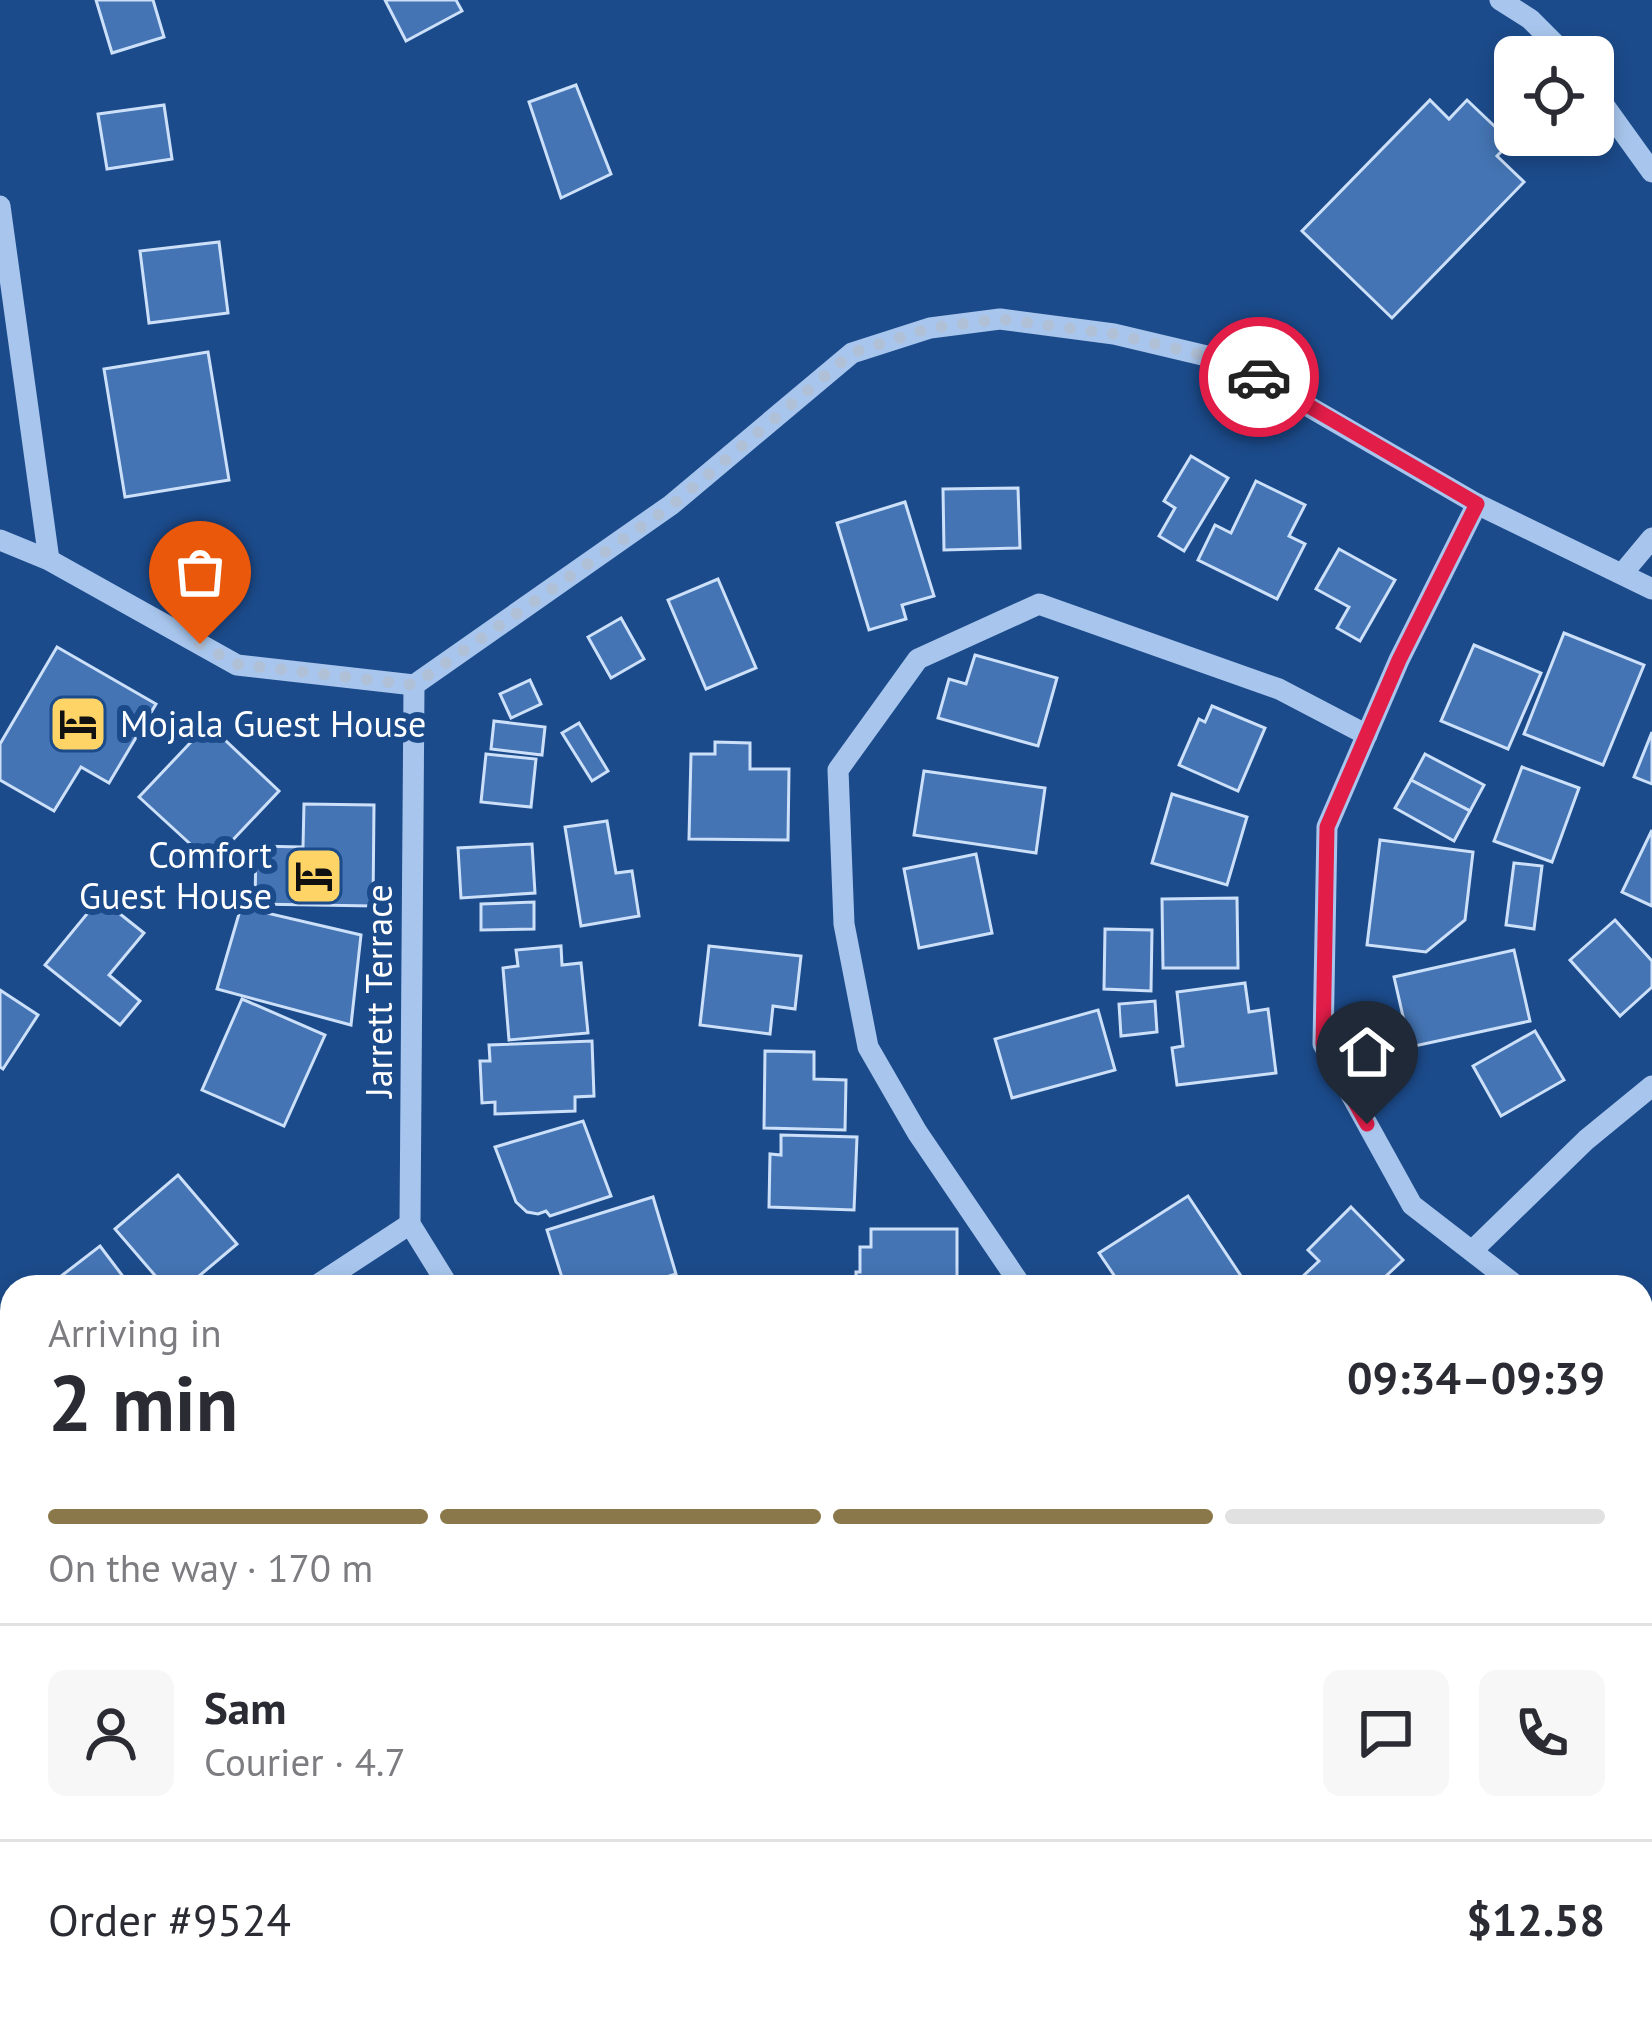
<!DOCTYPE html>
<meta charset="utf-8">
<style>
body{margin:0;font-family:"PT Sans",sans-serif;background:#f7f7f7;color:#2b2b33;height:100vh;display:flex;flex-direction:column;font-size:45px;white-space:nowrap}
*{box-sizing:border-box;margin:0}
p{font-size:39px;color:#7c7c81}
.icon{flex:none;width:66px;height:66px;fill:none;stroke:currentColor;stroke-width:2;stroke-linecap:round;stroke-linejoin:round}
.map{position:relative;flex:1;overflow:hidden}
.side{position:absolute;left:0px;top:1275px;width:1653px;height:747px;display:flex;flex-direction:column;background:#fff;border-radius:36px 36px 0 0;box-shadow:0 6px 18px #0003}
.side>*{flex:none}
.fabs{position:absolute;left:1494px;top:36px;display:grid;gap:24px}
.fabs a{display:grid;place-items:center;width:120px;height:120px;border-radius:18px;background:#fff;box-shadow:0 6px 18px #0003;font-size:60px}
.pin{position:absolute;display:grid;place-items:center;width:102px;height:102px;color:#fff;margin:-123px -51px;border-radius:50% 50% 50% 0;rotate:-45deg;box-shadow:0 0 12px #0007}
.pin .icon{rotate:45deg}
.courier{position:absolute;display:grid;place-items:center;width:120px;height:120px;margin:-60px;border:9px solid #e11d48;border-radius:50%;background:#fff;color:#222;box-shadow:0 3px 15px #0007}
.headline em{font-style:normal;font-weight:600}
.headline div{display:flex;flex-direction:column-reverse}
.headline{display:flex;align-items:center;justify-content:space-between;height:204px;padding:0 48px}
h1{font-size:78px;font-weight:600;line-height:90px}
.bar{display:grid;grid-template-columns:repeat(4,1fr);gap:18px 12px;align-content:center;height:144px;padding:0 48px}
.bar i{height:15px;border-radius:9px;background:#e1e1e2}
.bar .on{background:#8a774a}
.bar p{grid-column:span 4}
.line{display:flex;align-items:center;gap:30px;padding:0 48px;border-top:3px solid #e1e1e2}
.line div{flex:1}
.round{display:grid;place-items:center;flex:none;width:126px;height:126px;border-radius:18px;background:#f7f7f7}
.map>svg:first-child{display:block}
</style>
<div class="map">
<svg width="1652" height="2020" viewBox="0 0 1652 2020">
<rect width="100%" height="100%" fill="#1c4b8b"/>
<g fill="#4474b3" stroke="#cde0f9" stroke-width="3">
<polygon points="96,0 153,0 164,37 112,53"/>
<polygon points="385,0 456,0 462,11 406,41"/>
<polygon points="576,85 611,174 561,198 529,102"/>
<polygon points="1430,100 1449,119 1467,100 1511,142 1497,156 1524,182 1392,318 1302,231"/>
<polygon points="164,105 172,159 107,169 98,114"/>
<polygon points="219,242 228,313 149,323 140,251"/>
<polygon points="208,352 229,480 125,497 104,369"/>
<polygon points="1191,456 1228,478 1184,551 1159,536 1175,508 1164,501"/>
<polygon points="1256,481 1305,505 1289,536 1305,544 1277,599 1198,560 1215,525 1231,533"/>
<polygon points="1018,488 1020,548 944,550 943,489"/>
<polygon points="905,502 934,596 902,605 906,619 869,630 837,523"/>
<polygon points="1339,549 1395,580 1360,641 1337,628 1349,607 1316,589"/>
<polygon points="718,579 756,668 706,689 668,600"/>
<polygon points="621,618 644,659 611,678 588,637"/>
<polygon points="1564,633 1644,665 1603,765 1524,734"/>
<polygon points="1474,645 1541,673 1508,749 1441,721"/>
<polygon points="57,647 156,704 109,783 81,767 54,811 0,780 0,744"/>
<polygon points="975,655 1057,678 1038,746 938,718 949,679 966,684"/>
<polygon points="530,680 541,704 511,718 500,694"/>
<polygon points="1212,706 1265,728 1238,791 1179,765 1199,719 1205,722"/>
<polygon points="494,721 545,727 542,755 491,749"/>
<polygon points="579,723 608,771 592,781 562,733"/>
<polygon points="208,724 279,791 211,863 139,797"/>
<polygon points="1652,732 1652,784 1634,777"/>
<polygon points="715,742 750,743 750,769 789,769 788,840 689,839 691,754 715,754"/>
<polygon points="486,754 536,759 531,807 481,802"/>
<polygon points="1425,754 1484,785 1470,811 1411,780"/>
<polygon points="1522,767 1579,788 1552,862 1494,841"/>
<polygon points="924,771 1045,788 1036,853 914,835"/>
<polygon points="1411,780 1470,811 1454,841 1395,808"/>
<polygon points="1172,794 1247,817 1227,885 1152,863"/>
<polygon points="304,804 374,805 373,906 255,904 256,846 303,847"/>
<polygon points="607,821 616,873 632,871 639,916 581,926 565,827"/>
<polygon points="1652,830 1652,906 1622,892"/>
<polygon points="1380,840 1473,852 1465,920 1426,952 1367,945"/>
<polygon points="532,844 535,893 461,898 458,848"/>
<polygon points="976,854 992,933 919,948 904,869"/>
<polygon points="1514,863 1542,866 1534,929 1506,925"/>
<polygon points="100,898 144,933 109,975 140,1001 120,1025 45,965"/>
<polygon points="1237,898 1238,968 1163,968 1162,899"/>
<polygon points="534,902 534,929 481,930 481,904"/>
<polygon points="241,907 361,935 351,1025 217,989"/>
<polygon points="1615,920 1652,961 1652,987 1620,1016 1570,960"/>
<polygon points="1105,929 1152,930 1151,991 1104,989"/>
<polygon points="561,946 562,965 581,963 588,1033 509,1040 503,968 518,966 516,950"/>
<polygon points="709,946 801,956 795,1009 773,1006 770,1034 700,1025"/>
<polygon points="1514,950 1530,1021 1410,1047 1394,977"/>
<polygon points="1245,983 1249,1012 1268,1009 1276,1073 1177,1085 1172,1048 1183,1046 1177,992"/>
<polygon points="0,990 38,1015 3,1069 0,1067"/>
<polygon points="242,999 325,1035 284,1126 202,1090"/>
<polygon points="1155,1001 1157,1032 1121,1036 1119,1004"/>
<polygon points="1098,1010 1115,1070 1012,1098 995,1039"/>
<polygon points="1535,1031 1564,1080 1501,1116 1473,1066"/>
<polygon points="592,1041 594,1096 575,1097 575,1111 495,1114 495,1102 482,1103 480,1061 490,1061 489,1045"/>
<polygon points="765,1051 814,1052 814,1079 846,1080 845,1130 764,1128"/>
<polygon points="583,1121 611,1196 550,1216 546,1211 538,1214 527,1212 516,1202 495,1147"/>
<polygon points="781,1135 857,1137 854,1210 769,1207 770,1154 781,1155"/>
<polygon points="178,1175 237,1244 186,1287 165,1287 115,1229"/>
<polygon points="1188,1196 1245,1282 1237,1287 1122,1287 1099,1253"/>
<polygon points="653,1197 676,1274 634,1287 565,1287 547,1230"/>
<polygon points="1351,1207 1403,1260 1386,1276 1393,1283 1388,1287 1310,1287 1301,1278 1319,1261 1308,1250"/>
<polygon points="871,1229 957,1229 957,1287 856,1287 856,1272 860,1272 860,1247 871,1247"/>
<polygon points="100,1246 131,1287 47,1287"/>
<polygon points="0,1347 8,1355 12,1351 12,1407 0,1396"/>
<polygon points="1641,1398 1652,1403 1652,1460 1643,1480"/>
<polygon points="1641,1646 1652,1654 1652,1727 1641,1719"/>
<polygon points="1,1667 12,1677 12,1695 6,1702 0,1697"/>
<polygon points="0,1702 12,1712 12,1768 0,1758"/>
<polygon points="0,1921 12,1926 12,1950 0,1979"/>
<polygon points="1652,1982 1652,2020 1615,2020 1610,2010 1641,2010 1641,1988"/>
<polygon points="22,2010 145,2010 154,2019 33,2020"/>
<polygon points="176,2010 251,2010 209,2020 178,2020"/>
<polygon points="350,2010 380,2010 382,2020 316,2020"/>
<polygon points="923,2010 947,2010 955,2020 912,2020"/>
<polygon points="1196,2010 1213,2010 1223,2020 1186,2020"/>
<polygon points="1239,2010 1314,2010 1303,2020 1247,2020"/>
</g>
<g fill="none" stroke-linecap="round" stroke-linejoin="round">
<g stroke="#a8c6ed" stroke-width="21">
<polyline points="1500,0 1530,19 1568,57"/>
<polyline points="1593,90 1652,172"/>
<polyline points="0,206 49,560"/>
<polyline points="1477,504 1399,660 1327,827 1323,1044 1412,1205 1518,1287"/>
<polyline points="0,540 49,560 237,665 414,685 671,505 852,353 930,328 1000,319 1114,334 1232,362 1477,504 1652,589"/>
<polyline points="1622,574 1652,538"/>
<polyline points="414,685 410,1224 449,1287"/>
<polyline points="1472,1251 1586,1140 1652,1086"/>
<polyline points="314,1287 410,1224"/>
<polyline points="1022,1287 917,1132 868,1047 844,924 838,770 918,659 1039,604 1279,689 1367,735"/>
<polyline points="1641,1341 1652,1344"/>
<polyline points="0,1492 12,1484"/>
<polyline points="1641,1869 1652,1879"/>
<polyline points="573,2010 582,2020"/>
<polyline points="1094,2010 1104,2020"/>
</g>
</g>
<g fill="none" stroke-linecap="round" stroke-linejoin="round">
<polyline stroke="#b0c0d6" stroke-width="12" stroke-dasharray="0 21.6" points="200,644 237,664 414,685 671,506 852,353 930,328 1000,319 1114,334 1232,362 1259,377"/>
<polyline stroke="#e11d48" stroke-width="15" points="1259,377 1477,504 1399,660 1327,827 1323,1044 1367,1124"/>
</g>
<defs>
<g id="hotel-square" transform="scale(3)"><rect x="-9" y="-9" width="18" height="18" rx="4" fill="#fdd465" stroke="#1c4b8b"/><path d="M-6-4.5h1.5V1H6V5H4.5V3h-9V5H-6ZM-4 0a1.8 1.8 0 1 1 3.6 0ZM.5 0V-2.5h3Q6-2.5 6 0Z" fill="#111"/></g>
</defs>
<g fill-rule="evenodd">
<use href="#hotel-square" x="78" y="724"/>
<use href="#hotel-square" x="314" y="876"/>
</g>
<g text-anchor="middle" stroke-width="12" stroke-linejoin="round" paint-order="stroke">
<g font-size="36" fill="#fff" stroke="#1c4b8b" text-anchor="start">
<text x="120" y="737">Mojala Guest House</text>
<text x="272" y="868" text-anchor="end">Comfort<tspan x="272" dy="41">Guest House</tspan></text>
</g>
<g font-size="36" fill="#fff" stroke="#1c4b8b">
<text transform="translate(379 991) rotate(-90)" y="13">Jarrett Terrace</text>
</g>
</g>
</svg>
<div class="fabs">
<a><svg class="icon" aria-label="locate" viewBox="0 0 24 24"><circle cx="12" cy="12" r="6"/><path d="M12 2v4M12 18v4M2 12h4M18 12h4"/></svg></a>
</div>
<div class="pin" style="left:200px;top:644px;background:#ea580c"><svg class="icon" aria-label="bag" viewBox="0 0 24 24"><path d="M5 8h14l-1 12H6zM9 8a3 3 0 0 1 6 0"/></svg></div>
<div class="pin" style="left:1367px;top:1124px;background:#1f2937"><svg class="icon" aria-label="home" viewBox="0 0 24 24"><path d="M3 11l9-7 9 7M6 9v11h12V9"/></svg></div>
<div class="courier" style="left:1259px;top:377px"><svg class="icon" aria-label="car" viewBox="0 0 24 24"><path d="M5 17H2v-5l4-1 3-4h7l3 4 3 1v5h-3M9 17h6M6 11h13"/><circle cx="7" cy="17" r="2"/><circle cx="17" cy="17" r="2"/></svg></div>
<section class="side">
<div class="headline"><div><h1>2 min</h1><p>Arriving in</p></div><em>09:34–09:39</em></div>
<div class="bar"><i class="on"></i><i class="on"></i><i class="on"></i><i></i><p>On the way · 170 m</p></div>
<div class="line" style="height:216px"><a class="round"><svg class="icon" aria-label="person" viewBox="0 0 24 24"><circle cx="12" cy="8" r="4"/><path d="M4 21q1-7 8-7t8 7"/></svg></a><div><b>Sam</b><p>Courier · 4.7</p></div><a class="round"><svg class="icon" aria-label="chat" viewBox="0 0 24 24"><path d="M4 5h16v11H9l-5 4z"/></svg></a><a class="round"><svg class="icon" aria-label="phone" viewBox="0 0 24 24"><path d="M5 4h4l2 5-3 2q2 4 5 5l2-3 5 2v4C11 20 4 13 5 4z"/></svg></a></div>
<div class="line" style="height:156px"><div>Order #9524</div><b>$12.58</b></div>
</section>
</div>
